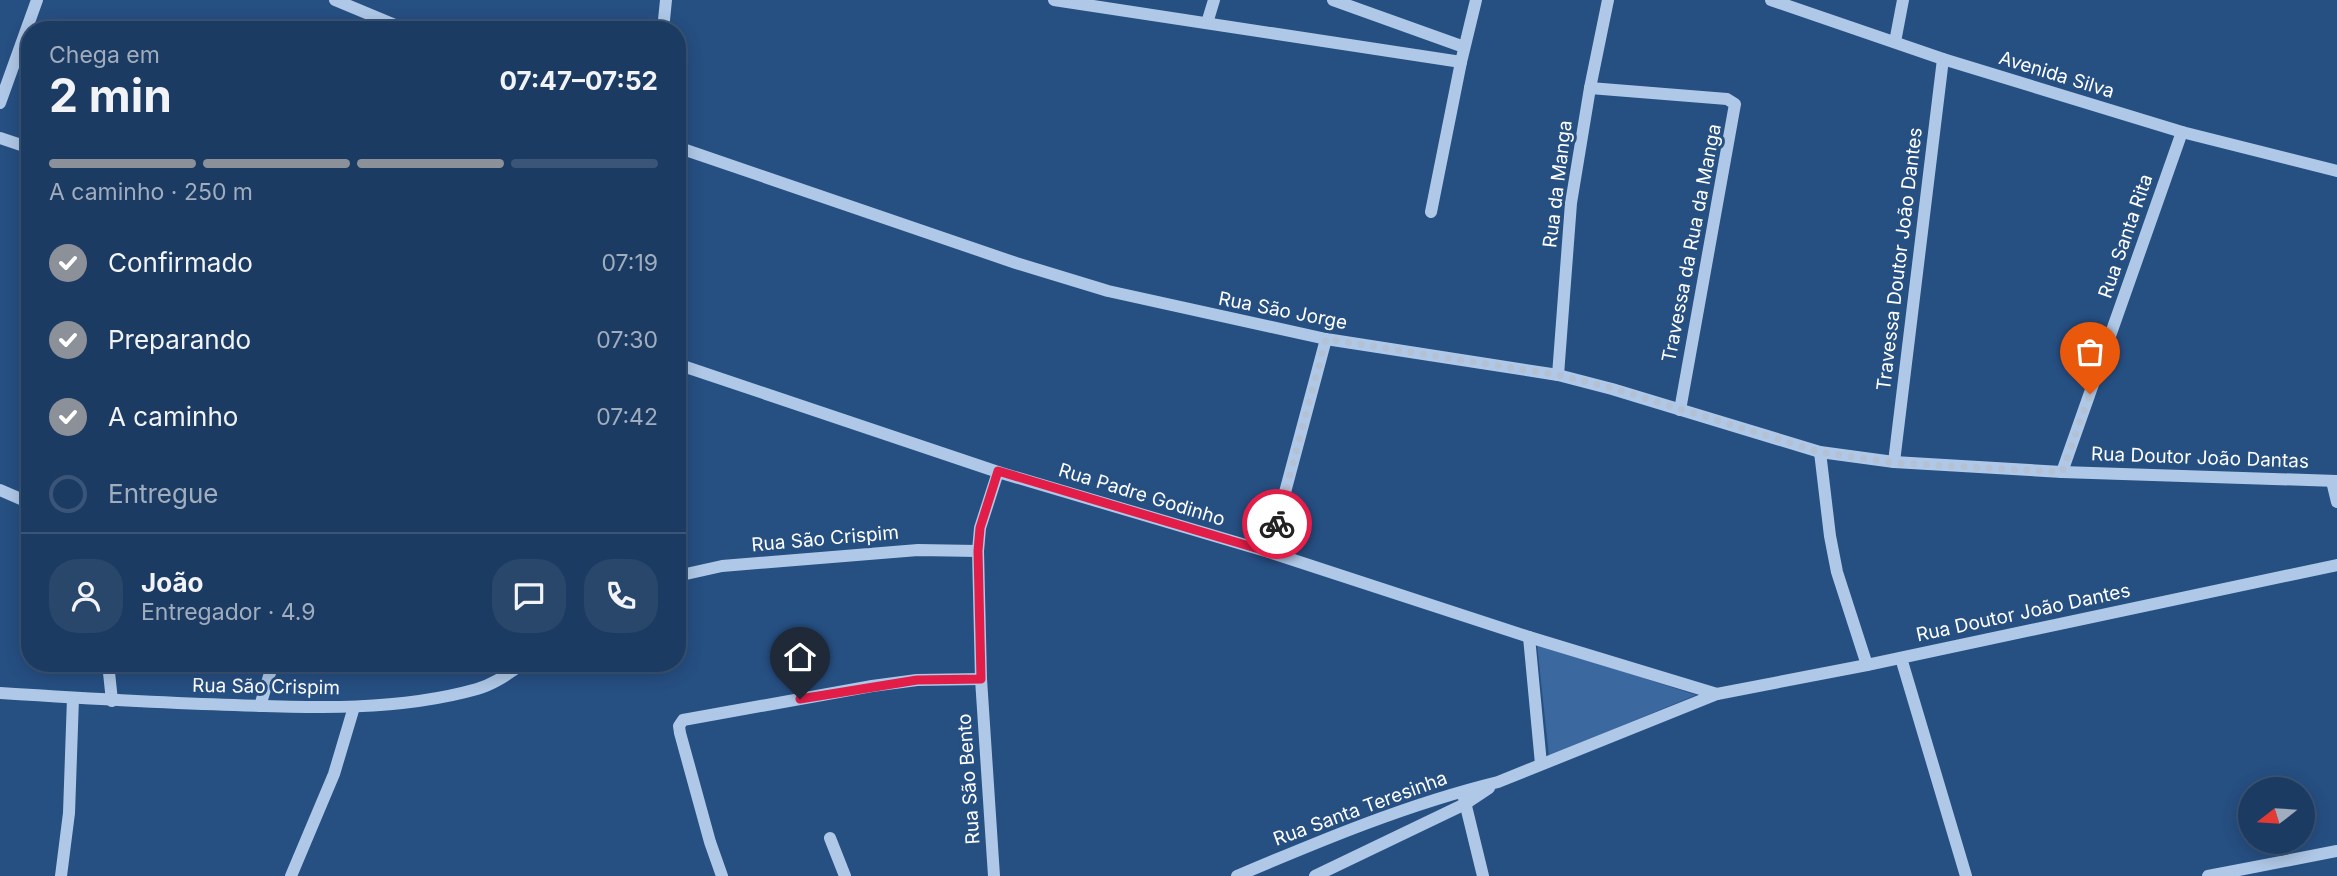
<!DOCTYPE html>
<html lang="pt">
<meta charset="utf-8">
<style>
body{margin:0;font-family:Inter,sans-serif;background:#29466b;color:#f1f3f6;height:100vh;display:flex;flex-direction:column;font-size:26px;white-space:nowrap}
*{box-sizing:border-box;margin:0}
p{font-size:23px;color:#a0adbe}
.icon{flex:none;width:38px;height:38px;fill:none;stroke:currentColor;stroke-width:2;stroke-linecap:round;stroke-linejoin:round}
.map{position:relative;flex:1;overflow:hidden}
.drawer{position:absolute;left:21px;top:21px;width:665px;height:651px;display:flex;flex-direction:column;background:#1c3b62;border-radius:28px;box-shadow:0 4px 18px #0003,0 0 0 2px #3a5577}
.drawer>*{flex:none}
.needle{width:46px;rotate:253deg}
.fabs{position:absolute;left:2238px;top:777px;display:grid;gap:14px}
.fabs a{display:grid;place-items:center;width:77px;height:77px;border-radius:50%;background:#1c3b62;box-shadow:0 4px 18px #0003,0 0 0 2px #3a5577;font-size:35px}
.pin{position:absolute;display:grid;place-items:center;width:60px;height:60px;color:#fff;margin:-72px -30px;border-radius:50% 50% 50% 0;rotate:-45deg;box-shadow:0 0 7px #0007}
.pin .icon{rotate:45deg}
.courier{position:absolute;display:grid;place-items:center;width:70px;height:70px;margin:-35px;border:5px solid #e11d48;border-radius:50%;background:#fff;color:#222;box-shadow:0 2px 9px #0007}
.head em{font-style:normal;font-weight:700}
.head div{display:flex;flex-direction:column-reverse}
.head{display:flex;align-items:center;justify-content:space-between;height:119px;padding:0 28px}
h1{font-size:46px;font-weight:700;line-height:52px}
.bar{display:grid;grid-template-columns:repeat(4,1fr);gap:10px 7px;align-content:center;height:84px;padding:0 28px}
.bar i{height:9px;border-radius:5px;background:#3a5577}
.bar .current{background:#8c9099}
.bar p{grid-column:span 4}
.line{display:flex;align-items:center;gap:18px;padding:0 28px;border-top:2px solid #3a5577}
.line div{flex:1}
.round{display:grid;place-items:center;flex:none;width:74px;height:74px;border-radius:28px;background:#29466b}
ol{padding:0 28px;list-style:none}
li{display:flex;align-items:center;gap:21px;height:77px}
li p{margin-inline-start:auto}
li .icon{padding:7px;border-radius:50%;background:#8c9099;color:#fff;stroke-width:4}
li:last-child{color:#a0adbe}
li i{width:38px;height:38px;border:4px solid #3a5577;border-radius:50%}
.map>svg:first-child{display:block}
</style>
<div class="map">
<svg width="2337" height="876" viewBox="0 0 2337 876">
<rect width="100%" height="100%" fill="#264f82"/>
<polygon fill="#3b699f" points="1537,644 1696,695 1549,756"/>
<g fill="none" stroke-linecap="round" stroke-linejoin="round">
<g stroke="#afc8e7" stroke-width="12">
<polyline points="335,0 407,30"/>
<polyline points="1054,0 1461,62"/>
<polyline points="1333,0 1464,47"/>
<polyline points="1771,0 1943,59 2182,132 2337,171"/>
<polyline points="1207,23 1214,0"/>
<polyline points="663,30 666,0"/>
<polyline points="1895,42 1903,0"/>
<polyline points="1590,88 1727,99 1735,104 1680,410"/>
<polyline points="0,103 37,0"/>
<polyline points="0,138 30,148"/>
<polyline points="677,147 1016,263 1108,291 1326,339 1558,375 1612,389 1820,452 1894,462 2062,472 2337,481"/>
<polyline points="1431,212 1461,62 1476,0"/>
<polyline points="677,364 998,472 1269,552 1529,637 1717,694"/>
<polyline points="1558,375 1571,203 1590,88 1608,0"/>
<polyline points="1820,452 1830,536 1837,572 1867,665"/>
<polyline points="1894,462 1943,59"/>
<polyline points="2062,472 2182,132"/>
<polyline points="2332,481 2337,502"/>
<polyline points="0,490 30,503"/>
<polyline points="1269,552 1326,339"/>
<polyline points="677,576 722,566 918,550 978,551"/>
<polyline points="1529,637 1541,764"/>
<polyline points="1901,658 1966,876"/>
<polyline points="108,663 112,701"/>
<path d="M0,693C78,698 156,703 234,705C314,708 399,711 477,689C495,684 509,673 524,663"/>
<polyline points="260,706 273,663"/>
<polyline points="1464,798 1483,876"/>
<polyline points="830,838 845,876"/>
<polyline points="61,876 69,813 73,698"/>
<polyline points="291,876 334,774 354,707"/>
<polyline points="722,876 710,842 680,733 679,726 683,720 872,686 917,680 981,679"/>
<polyline points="994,876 981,679 978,551 980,528 998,472"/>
<path d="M1237,876C1322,840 1408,804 1498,782L1717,694L1867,665L2337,565"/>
<polyline points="1315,876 1465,804 1489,788"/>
<polyline points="2208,876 2337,851"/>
</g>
</g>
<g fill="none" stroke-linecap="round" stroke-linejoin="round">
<polyline stroke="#b3c1d3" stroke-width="7" stroke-dasharray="0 12.6" points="1277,524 1326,339 1558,375 1612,388 1820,452 1894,463 2062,472 2090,394"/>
<polyline stroke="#e11d48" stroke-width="9" points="800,699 917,680 981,679 978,551 980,528 998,471 1269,552 1277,524"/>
</g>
<g text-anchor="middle" stroke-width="6" stroke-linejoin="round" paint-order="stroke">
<g font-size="19" fill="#fff" stroke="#264f82">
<text transform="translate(2057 74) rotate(17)" y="7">Avenida Silva</text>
<text transform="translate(1557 184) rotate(-83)" y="7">Rua da Manga</text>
<text transform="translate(2125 236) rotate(-71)" y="7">Rua Santa Rita</text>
<text transform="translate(1691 243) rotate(-79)" y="7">Travessa da Rua da Manga</text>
<text transform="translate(1899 259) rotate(-83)" y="7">Travessa Doutor João Dantes</text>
<text transform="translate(1283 310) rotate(11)" y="7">Rua São Jorge</text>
<text transform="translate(2200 457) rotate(2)" y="7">Rua Doutor João Dantas</text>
<text transform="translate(1142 494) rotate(17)" y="7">Rua Padre Godinho</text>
<text transform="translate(825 538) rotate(-5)" y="7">Rua São Crispim</text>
<text transform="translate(2023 612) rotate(-12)" y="7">Rua Doutor João Dantes</text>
<text transform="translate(266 686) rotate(1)" y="7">Rua São Crispim</text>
<text transform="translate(968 779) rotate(-94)" y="7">Rua São Bento</text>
<text transform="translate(1360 808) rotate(-20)" y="7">Rua Santa Teresinha</text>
</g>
</g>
</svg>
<div class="fabs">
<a><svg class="needle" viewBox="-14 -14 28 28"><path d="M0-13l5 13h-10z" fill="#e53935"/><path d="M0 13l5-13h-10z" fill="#a0adbe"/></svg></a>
</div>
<div class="pin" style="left:2090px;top:394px;background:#ea580c"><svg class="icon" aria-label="bag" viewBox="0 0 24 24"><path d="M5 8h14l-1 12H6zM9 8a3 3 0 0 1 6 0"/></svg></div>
<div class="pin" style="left:800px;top:699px;background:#1f2937"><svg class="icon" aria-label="home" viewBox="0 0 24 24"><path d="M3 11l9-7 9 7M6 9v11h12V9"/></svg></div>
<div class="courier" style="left:1277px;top:524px"><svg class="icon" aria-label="bike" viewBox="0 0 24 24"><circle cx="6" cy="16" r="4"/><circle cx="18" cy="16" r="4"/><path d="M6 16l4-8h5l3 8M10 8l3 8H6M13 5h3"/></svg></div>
<section class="drawer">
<div class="head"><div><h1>2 min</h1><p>Chega em</p></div><em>07:47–07:52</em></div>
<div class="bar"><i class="current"></i><i class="current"></i><i class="current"></i><i></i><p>A caminho · 250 m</p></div>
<ol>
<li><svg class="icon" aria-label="check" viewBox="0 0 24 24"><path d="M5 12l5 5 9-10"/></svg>Confirmado<p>07:19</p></li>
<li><svg class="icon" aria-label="check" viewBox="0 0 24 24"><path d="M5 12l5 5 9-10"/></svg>Preparando<p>07:30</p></li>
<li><svg class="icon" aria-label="check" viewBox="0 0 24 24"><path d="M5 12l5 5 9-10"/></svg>A caminho<p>07:42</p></li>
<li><i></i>Entregue</li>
</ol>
<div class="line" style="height:126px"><a class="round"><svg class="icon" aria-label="person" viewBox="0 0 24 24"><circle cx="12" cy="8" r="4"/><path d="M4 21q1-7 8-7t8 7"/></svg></a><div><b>João</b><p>Entregador · 4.9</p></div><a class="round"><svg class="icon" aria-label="chat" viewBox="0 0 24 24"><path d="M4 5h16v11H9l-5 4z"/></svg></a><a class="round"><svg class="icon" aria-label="phone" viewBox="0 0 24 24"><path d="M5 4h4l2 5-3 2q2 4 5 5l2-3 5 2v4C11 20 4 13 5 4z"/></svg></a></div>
</section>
</div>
